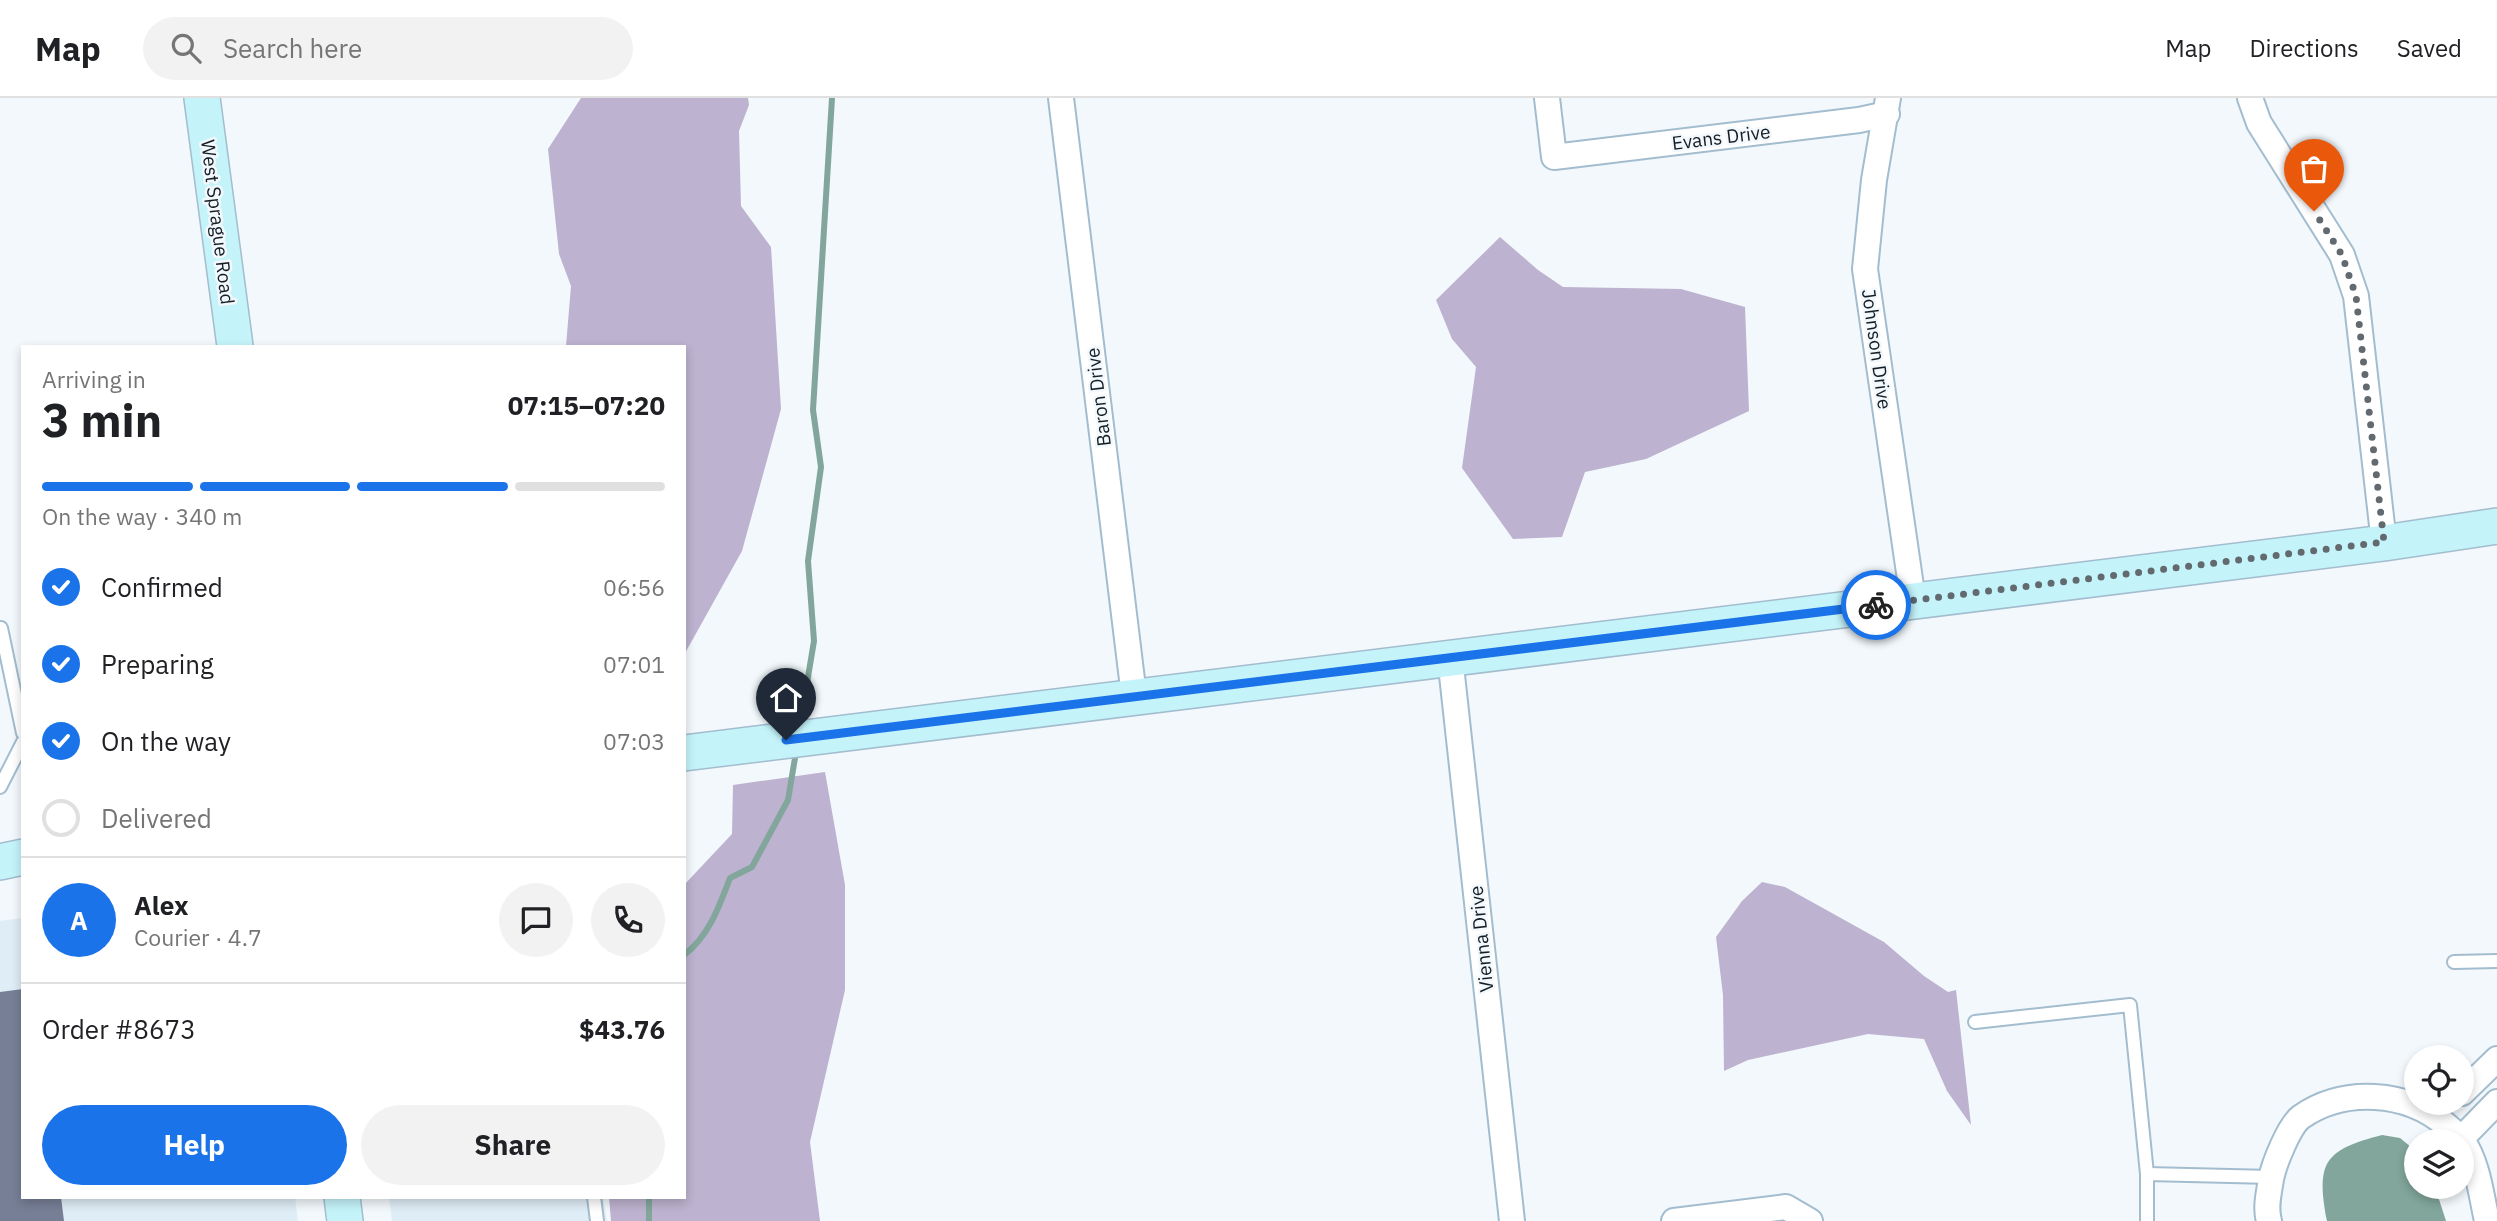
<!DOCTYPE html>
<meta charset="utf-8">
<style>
body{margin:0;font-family:"IBM Plex Sans",sans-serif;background:#f2f2f2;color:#202124;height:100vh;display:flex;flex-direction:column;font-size:26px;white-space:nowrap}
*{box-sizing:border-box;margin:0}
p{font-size:23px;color:#757577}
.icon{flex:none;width:38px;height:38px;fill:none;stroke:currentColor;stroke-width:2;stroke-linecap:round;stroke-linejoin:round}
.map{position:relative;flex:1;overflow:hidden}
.details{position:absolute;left:21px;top:247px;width:665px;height:854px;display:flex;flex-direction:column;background:#fff;border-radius:0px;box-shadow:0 4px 10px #0003}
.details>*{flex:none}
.tools{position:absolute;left:2404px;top:947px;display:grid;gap:14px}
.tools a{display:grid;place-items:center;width:70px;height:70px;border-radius:50%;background:#fff;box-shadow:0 4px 10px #0003;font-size:35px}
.pin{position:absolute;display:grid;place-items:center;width:60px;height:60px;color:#fff;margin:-72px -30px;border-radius:50% 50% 50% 0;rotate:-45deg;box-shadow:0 0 7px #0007}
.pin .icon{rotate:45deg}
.courier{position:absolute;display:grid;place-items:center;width:70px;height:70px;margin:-35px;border:5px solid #1a73e8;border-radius:50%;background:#fff;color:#222;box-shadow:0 2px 9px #0007}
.summary em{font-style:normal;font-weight:700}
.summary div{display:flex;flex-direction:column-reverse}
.summary{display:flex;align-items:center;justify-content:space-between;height:119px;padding:0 21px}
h1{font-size:46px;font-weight:700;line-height:52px}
.bar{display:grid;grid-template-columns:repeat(4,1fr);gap:10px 7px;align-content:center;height:84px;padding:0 21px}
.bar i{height:9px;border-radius:5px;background:#e0e0e0}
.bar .active{background:#1a73e8}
.bar p{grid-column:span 4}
.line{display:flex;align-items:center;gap:18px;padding:0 21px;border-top:2px solid #e0e0e0}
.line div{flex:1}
.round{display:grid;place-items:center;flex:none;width:74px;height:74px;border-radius:37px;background:#f2f2f2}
ol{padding:0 21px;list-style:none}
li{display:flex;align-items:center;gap:21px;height:77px}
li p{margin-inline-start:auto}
li .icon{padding:7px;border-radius:50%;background:#1a73e8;color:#fff;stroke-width:4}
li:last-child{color:#757577}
li i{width:38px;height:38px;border:4px solid #e0e0e0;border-radius:50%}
.button{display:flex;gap:14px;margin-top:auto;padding:14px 21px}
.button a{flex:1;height:80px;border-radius:42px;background:#1a73e8;color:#fff;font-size:28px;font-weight:700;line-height:80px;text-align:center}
.button a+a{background:#f2f2f2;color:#202124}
header{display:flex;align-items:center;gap:42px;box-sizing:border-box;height:98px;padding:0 35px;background:#fff;border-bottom:2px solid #e0e0e0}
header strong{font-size:33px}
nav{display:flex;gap:38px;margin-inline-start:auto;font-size:24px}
.search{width:490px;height:63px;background:#f2f2f2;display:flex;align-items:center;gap:18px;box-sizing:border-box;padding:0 24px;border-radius:38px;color:#757577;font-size:26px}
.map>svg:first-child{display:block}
</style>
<header>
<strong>Map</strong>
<div class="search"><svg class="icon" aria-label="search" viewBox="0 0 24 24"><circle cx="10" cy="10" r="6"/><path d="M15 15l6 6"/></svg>Search here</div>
<nav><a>Map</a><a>Directions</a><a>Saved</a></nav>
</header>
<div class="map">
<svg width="2497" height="1123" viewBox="0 0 2497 1123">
<rect width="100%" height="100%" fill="#f2f8fc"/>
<g fill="#dfedf6">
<polygon points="23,820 23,1099 295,1099 298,1123 0,1123 0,823"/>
<polygon points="389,1099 603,1099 607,1123 392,1123"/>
</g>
<g fill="#bdb2cf">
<polygon points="581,0 748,0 749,7 739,33 741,108 771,149 781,311 742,453 684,557 684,248 566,248 571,188 559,156 548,51"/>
<polygon points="1500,139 1538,172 1563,189 1681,191 1745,209 1749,313 1646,361 1585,374 1562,439 1513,441 1462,370 1476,269 1452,241 1436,202"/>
<polygon points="825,674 845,787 845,892 810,1044 820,1123 611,1123 609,1099 684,1099 684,787 732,736 733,687"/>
<polygon points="1762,784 1785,789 1884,844 1924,878 1948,894 1956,892 1971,1027 1947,993 1924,941 1868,936 1748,962 1724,973 1723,897 1716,839 1742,803"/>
</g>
<path fill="#82a69b" d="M2382,1037L2400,1040L2417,1054V1088L2435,1089L2446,1123H2327C2316,1064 2324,1052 2382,1037Z"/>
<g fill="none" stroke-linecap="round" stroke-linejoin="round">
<g stroke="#82a69b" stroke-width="6">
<polyline points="801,621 814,543 808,463 821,369 813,312 832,0"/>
<path d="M684,857C709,838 719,809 730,780L752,769L788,702L795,660"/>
<polyline points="649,1099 649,1123"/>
</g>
</g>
<polygon fill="#777f97" points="23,891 23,1099 61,1099 64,1123 0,1123 0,894"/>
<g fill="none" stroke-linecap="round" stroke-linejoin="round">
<g stroke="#a3bdcf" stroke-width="16">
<g id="lane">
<polyline points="1,530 23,635"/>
<polyline points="0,689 23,644"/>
<polyline points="2454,864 2497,863"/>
<polyline points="1975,924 2130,907 2147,1076"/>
<polyline points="594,1099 597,1123"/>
<polyline points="2147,1123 2147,1076 2272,1079"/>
</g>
</g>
<g stroke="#a3bdcf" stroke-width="28">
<g id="street">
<polyline points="1061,0 1134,598"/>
<polyline points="1547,0 1554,59 1859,22 1887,16"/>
<polyline points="1888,0 1874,82 1865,171 1913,502"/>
<polyline points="2250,0 2259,25 2342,157 2356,198 2384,445"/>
<polyline points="1450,559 1512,1123"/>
<polyline points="2462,995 2497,961"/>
<polyline points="2461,1041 2497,1004"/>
<polyline points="1674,1123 1786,1109 1810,1123"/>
<path d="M2269,1123C2265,1109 2269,1095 2271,1081C2274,1066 2289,1028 2301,1019C2344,989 2407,993 2446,1027C2451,1032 2458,1036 2462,1042C2478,1065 2481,1096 2487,1123"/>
</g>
</g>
<g stroke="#a3bdcf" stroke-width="38">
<g id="secondary">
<polyline points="202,0 235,248"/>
<polyline points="684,655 2384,445 2497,428"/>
<polyline points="0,764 23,759"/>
<polyline points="342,1099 345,1123"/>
</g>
</g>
<use href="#lane" stroke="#fff" stroke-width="12"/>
<use href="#street" stroke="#fff" stroke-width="24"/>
<use href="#secondary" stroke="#c4f4fa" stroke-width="35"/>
</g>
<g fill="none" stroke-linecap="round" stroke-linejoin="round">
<polyline stroke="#626a70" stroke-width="7" stroke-dasharray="0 12.6" points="1876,507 2384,444 2356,198 2342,157 2314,113"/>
<polyline stroke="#1a73e8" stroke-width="9" points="786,642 1876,507"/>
</g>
<g text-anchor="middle" stroke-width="5" stroke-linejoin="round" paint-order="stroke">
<g font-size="19" fill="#141e25" stroke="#f2f8fc">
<text transform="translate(1721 39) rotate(-7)" y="7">Evans Drive</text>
<text transform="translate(218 124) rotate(83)" y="7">West Sprague Road</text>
<text transform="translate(1877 251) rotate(82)" y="7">Johnson Drive</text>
<text transform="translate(1098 299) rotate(-97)" y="7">Baron Drive</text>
<text transform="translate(1481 841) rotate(-96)" y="7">Vienna Drive</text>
</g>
</g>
</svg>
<div class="tools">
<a><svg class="icon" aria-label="locate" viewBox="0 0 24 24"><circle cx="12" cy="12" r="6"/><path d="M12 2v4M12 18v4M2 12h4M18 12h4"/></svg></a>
<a><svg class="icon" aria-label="layers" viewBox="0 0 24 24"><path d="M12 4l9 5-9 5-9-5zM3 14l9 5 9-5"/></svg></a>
</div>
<div class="pin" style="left:2314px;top:113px;background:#ea580c"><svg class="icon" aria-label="bag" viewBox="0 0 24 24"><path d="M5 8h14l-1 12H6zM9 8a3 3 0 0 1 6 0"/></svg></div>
<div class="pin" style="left:786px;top:642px;background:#1f2937"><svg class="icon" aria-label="home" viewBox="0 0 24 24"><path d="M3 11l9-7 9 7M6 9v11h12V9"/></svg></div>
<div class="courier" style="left:1876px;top:507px"><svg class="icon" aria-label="bike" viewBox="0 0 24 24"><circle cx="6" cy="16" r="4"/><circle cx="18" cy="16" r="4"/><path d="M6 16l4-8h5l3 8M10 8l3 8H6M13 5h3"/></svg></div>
<section class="details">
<div class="summary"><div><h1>3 min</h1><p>Arriving in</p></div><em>07:15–07:20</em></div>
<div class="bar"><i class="active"></i><i class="active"></i><i class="active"></i><i></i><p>On the way · 340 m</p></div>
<ol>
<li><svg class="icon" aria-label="check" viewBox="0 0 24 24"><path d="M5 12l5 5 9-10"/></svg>Confirmed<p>06:56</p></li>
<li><svg class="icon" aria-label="check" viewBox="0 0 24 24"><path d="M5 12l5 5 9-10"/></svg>Preparing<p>07:01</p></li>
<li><svg class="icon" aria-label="check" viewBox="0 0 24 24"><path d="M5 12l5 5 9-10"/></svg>On the way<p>07:03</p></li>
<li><i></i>Delivered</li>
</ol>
<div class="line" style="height:126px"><b class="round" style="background:#1a73e8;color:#fff">A</b><div><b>Alex</b><p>Courier · 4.7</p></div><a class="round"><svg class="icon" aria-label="chat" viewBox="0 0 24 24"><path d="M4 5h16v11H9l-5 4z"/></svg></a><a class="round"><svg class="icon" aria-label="phone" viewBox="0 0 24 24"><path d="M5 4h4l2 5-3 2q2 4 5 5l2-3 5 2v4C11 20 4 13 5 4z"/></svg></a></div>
<div class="line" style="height:91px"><div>Order #8673</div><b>$43.76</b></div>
<div class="button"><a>Help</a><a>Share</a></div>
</section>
</div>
